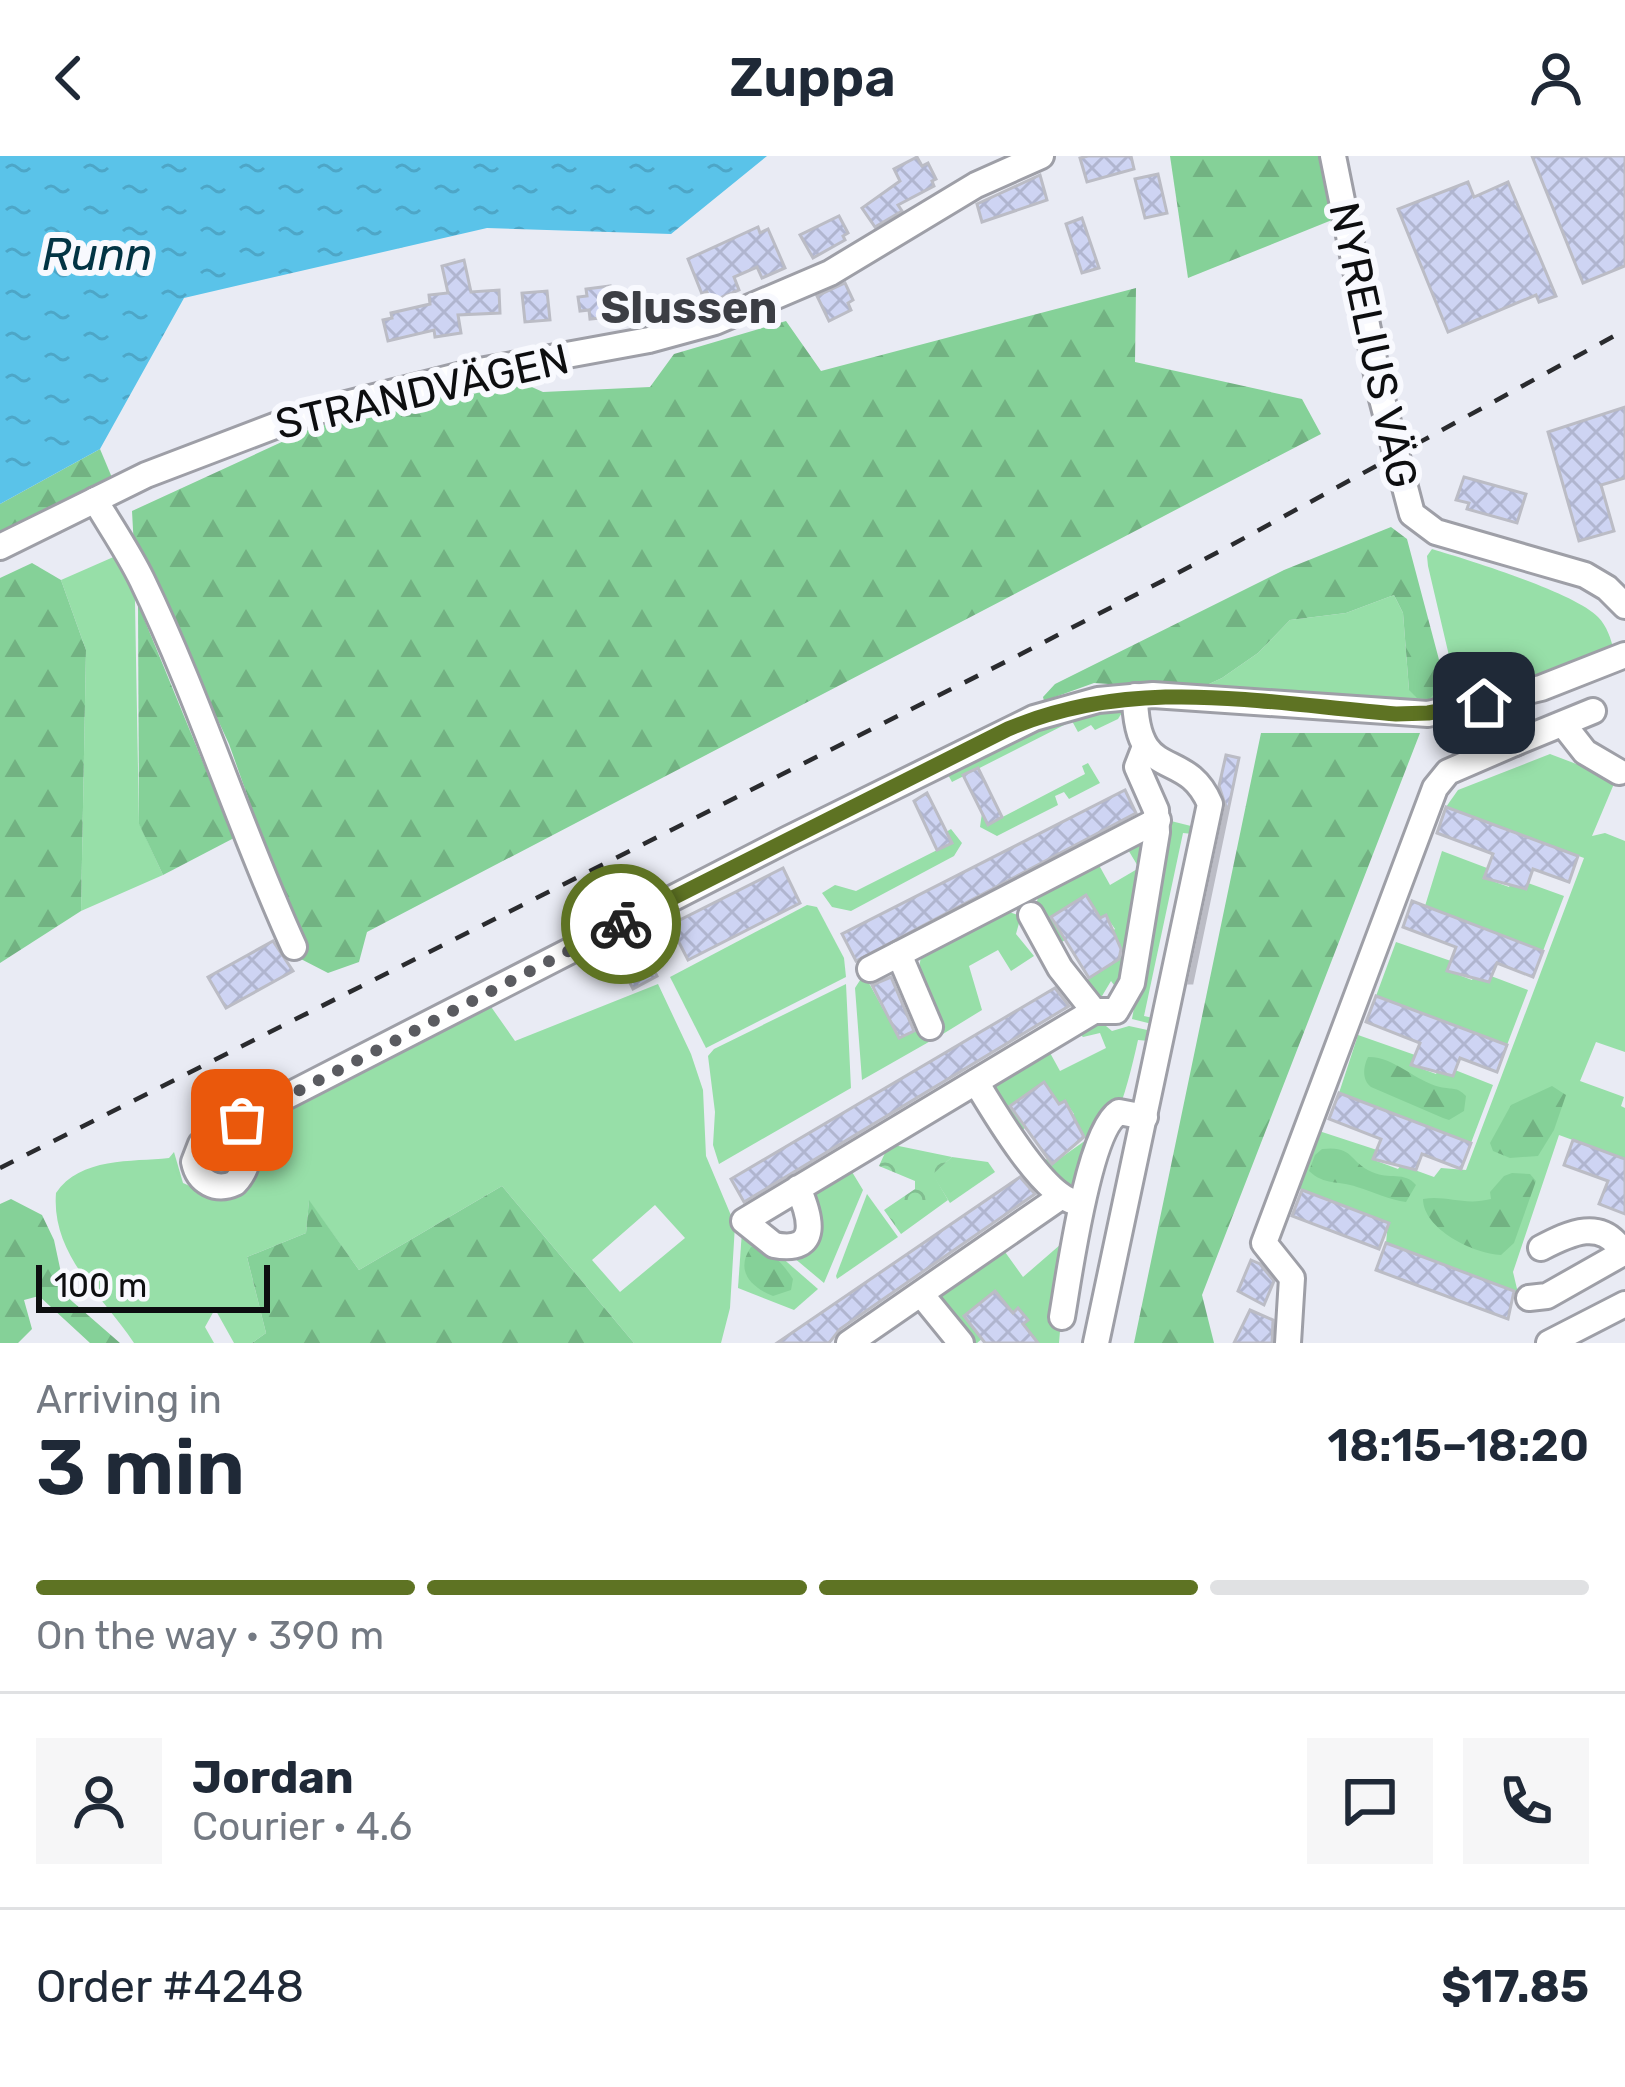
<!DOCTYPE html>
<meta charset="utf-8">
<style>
body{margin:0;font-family:Rubik,sans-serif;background:#f6f6f7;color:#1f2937;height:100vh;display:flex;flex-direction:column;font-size:45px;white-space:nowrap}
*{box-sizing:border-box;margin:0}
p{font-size:39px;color:#747a83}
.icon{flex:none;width:66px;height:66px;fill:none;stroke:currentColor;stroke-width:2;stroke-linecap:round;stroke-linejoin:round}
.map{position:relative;height:1187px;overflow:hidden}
.sheet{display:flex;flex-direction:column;background:#fff;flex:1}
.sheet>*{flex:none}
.scale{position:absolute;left:36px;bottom:30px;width:234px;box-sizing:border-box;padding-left:12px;border:6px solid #0d0e10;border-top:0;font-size:33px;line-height:42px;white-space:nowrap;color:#0d0e10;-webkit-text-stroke:9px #f8f9fe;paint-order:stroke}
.pin{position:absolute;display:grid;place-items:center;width:102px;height:102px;color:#fff;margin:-51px;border-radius:24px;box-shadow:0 6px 18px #0006}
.courier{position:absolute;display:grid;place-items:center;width:120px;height:120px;margin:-60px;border:9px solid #5e7323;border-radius:50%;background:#fff;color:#222;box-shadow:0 3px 15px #0007}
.head em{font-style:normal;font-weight:600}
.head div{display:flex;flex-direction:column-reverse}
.head{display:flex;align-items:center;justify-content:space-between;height:204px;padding:0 36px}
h1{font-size:78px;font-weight:600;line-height:90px}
.bar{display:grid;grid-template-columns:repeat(4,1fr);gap:18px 12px;align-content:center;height:144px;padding:0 36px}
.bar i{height:15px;border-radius:9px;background:#e0e1e3}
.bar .selected{background:#5e7323}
.bar p{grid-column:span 4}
.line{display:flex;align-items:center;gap:30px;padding:0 36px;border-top:3px solid #e0e1e3}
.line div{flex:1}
.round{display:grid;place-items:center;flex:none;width:126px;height:126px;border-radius:0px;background:#f6f6f7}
header{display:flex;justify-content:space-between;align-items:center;height:156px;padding:0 36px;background:#fff;font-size:54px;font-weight:600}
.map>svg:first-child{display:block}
</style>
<header><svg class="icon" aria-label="back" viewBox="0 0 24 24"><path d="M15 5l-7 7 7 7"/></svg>Zuppa<svg class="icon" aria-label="person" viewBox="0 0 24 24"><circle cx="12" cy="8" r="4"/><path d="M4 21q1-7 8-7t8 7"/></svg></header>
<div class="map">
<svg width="1625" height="1187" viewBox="0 0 1625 1187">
<defs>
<pattern id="forest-firs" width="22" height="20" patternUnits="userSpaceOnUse" patternTransform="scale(3)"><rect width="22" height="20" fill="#85d198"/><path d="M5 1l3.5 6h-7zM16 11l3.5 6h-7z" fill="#72b282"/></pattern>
<pattern id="park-crowns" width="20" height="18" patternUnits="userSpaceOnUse" patternTransform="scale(3)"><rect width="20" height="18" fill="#97dfa8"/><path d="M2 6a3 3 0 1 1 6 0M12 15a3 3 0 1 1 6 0" fill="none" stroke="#81be90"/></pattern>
<pattern id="water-ripples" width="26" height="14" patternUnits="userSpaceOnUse" patternTransform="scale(3)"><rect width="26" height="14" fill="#5ac3e9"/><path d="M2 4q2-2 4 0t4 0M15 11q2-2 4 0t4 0" fill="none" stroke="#4da6c7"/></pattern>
<pattern id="building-cross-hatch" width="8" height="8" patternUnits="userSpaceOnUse" patternTransform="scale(3)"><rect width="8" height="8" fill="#ced4f3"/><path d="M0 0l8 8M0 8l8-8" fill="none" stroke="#b0b5cf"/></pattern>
</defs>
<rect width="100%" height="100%" fill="#e9ebf4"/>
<g fill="#97dfa8" fill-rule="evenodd">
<polygon points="134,392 139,667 163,719 81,755 86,494 61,424"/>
<path d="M1432,393C1468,404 1574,436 1598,461C1607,470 1611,483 1614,495L1559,511L1553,518H1539L1478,537L1450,504L1428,410L1427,400Z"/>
<polygon points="1394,439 1403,457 1409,534 1443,529 1442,515 1473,539 1409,547 1196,534 1222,522 1258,497 1290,464 1346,457"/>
<path d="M1123,555L1118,563L1095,574L1091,569L1078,576L1072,565L952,626L946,615C999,586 1063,552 1123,555Z"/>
<polygon points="1550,598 1616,623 1592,680 1605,677 1625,685 1625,896 1596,886 1580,925 1624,941 1621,950 1625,952 1625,1003 1559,979 1513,1116 1518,1137 1386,1087 1388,1066 1299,1033 1319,975 1377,994 1374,1004 1398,1013 1401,1009 1434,1021 1441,1012 1466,1014 1584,702 1446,651 1458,634"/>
<polygon points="1088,607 1100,627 1069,643 1064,636 1055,640 1058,649 997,680 980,671 982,657 989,668 1085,618 1082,610"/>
<polygon points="1167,664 1195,671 1193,678 1183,677 1144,860 1153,862 1152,868 1132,863"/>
<polygon points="951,673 962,687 954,700 851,755 832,751 822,737 835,729 856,735 951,687 946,676"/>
<polygon points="1145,677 1123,824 1114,829 1111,825 1099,845 1084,826 1124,799 1111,776 1115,773 1106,760 1100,762 1085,740 1051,761 1065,784 1055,790 1036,751 1039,735 1095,702 1110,729 1139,712 1124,687"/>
<polygon points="1442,695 1487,712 1484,722 1509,731 1511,727 1528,727 1564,740 1543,795 1425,750"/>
<polygon points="807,749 817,751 844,802 846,821 706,892 670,821"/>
<path d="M1000,753L1021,760L1016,778L1034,800L1011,815L998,794L969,810L982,854L938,881C924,853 914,827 922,796Z"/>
<polygon points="1396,786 1451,805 1448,815 1472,824 1474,820 1491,820 1528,834 1507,889 1376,840"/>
<polygon points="864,818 899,882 925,869 934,883 862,924 855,832"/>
<path d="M658,828L691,898L703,934L706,1000L735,1069L730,1152L721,1187H634L502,1030L359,1114L309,1045L306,1077L247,1101L266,1177L252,1187H234L215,1153L205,1171L214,1187H134C103,1140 51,1099 56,1037C80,1001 132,1006 169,1002L174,996L183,1027L215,1041L258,1011V979L264,966L277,961L292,943L487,845L515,885ZM655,1049L685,1082L620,1136L592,1104Z"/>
<polygon points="846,828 851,932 719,1008 713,989 715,956 708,900 714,893"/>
<path d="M1094,860L1112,875L1129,870L1152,875L1149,885L1138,884C1126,938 1110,1001 1063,1035L1040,1008L1047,1003L1052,1008L1086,984L1070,962L1074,958L1065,945L1059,948L1044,927L1010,950L1025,972L1021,975L991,943L992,928L1049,895L1060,915L1106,892L1100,877L1083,881L1074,872Z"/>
<polygon points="1358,879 1415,899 1412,909 1436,918 1438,914 1453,920 1455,914 1493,929 1471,987 1339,937"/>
<polygon points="952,1001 988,1006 995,1016 950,1047 932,1018"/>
<polygon points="846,1006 863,1034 824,1127 787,1096 800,1093 812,1034"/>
<polygon points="867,1038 898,1081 837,1123 836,1120"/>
<polygon points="749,1073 818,1133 794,1154 738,1132 742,1075"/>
<polygon points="1068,1082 1059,1187 1029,1187 1023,1168 1028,1164 1013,1157 977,1187 968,1187 937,1151 938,1133 1000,1089 1023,1121"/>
</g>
<g fill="url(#forest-firs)">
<polygon points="1170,0 1325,0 1332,64 1188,122"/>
<polygon points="1136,132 1135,206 1302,243 1321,278 367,776 359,806 328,817 297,801 289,757 229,588 156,430 134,392 132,355 310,273 507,220 543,236 650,231 674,198 786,165 821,215"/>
<polygon points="100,293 113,324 0,380 0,348"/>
<polygon points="1391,371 1407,383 1442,515 1443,529 1429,543 1417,542 1409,534 1403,457 1394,439 1346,457 1290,464 1258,497 1222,522 1196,534 1094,527 1044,545 1043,541 1055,528 1284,414"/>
<polygon points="32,407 61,424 86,494 81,755 0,807 0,422"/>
<polygon points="138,448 234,682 163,719 139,668"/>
<polygon points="1261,577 1420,577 1202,1139 1214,1187 1134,1187"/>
<path d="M1368,901C1393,900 1415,925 1440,931C1453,934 1456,930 1466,940L1464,955L1449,964L1443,962L1371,931C1362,924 1363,911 1368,901Z"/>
<polygon points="1552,930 1566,939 1554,974 1538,1000 1510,1002 1493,995 1490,987 1511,949"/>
<path d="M1322,993C1354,989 1349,1006 1372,1016C1389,1024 1405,1015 1416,1029L1406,1046C1390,1044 1374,1036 1357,1031C1338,1024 1325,1030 1309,1015L1315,999Z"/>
<path d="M1512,1017L1530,1018L1536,1025L1514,1087L1501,1099C1474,1098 1423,1073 1423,1043C1447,1039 1464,1050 1491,1043L1490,1036L1504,1020Z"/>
<polygon points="502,1030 634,1187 252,1187 266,1177 247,1101 306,1077 309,1044 359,1114"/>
<polygon points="11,1043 42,1059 54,1084 66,1140 120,1187 90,1187 39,1140 24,1144 32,1173 18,1187 0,1187 0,1048"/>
<path d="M751,1091C768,1091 784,1109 793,1123L791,1134L773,1140C750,1131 735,1114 751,1091Z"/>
</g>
<polygon fill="url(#park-crowns)" points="889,988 952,1001 933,1018 948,1044 901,1078 884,1054 915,1033 915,1025 879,1010"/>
<polygon fill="url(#water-ripples)" points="0,0 767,0 671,78 487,72 184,142 100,293 0,348"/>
<g fill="url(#building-cross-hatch)" stroke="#bbbcc5" stroke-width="3">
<polygon points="1088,0 1131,0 1134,13 1087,26 1080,2"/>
<polygon points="1532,0 1625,0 1625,110 1583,127"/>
<polygon points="917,1 922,10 928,7 936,23 932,25 934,30 898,49 902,55 875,71 862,52 900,25 894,13"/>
<polygon points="1158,18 1167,57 1145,62 1135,23"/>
<polygon points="1040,19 1047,44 982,66 977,48"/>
<polygon points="1468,26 1474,41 1508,26 1556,140 1539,146 1536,139 1448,176 1398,53"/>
<polygon points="839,60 848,77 843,80 845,84 813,102 800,79"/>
<polygon points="1082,62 1099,112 1082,117 1066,68"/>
<polygon points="758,71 760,77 768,73 785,112 762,122 757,111 734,121 739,134 711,146 707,136 702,138 688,103"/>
<polygon points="464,104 471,136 499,134 500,157 458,159 461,177 435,181 434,174 388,185 383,164 392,162 391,157 430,148 429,139 448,137 442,110"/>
<polygon points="845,127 853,144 848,147 851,154 829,165 817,140"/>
<polygon points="610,130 610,137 619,136 621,152 611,153 611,161 590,163 589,154 580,155 578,141 587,140 586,133"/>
<polygon points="547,135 550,164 525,166 522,137"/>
<polygon points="1625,251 1625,322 1601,329 1614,375 1579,385 1548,276"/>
<polygon points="1464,321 1526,338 1517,367 1467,353 1469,347 1456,344"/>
<polygon points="1226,599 1239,602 1192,827 1189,827 1226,651 1219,630"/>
<polygon points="978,612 1002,661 988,669 963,619"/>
<polygon points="1125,634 1136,657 856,805 842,778"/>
<polygon points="927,637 952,687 937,694 914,645"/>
<polygon points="1446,651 1578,700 1569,726 1533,713 1526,733 1484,722 1493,698 1437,677"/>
<polygon points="783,712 800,747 688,804 670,769"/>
<polygon points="1086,739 1100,762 1106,759 1121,793 1119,803 1089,822 1051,761"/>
<polygon points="1412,745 1543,795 1533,821 1497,807 1489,826 1447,815 1456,791 1403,771"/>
<polygon points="273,785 293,815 226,852 208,821"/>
<polygon points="640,786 657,820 633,833 616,799"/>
<polygon points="891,821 914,875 899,882 872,829"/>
<polygon points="1055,832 1069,850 744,1046 731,1023"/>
<polygon points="1376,840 1507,889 1497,916 1460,902 1453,920 1411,909 1420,887 1366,866"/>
<polygon points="1044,926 1059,948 1065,945 1084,981 1052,1008 1010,950"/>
<polygon points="1339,937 1471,987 1461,1013 1422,998 1416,1014 1373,1003 1381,983 1329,963"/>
<polygon points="1573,984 1625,1003 1625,1058 1599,1048 1608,1025 1564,1009"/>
<polygon points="1020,1021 1035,1038 840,1173 829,1187 777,1187"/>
<polygon points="1302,1034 1389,1067 1379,1093 1292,1060"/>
<polygon points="1386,1087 1514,1135 1508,1163 1376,1114"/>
<polygon points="1251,1104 1260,1108 1274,1125 1264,1149 1238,1135"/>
<polygon points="995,1135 1013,1157 1018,1152 1028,1164 1023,1168 1038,1187 985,1187 964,1160"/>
<polygon points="1250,1154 1273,1164 1272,1187 1234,1187"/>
</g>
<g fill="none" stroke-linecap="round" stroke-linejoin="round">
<g stroke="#9e9fa7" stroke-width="30">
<g id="minor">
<polyline points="1333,0 1382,243 1412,358 1436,376 1585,419 1607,432 1625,450"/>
<path d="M95,344C111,371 129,397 142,424C200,544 239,671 294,791"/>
<polyline points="0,391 146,319 306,258 474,216 649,184 715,166 830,117 976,29 1041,0"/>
<polyline points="1563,568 1585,596 1619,616"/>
<polyline points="1515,587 1593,555"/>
<polyline points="1031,759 1060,812 1094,855 1116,855 1132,827 1157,676 1156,654 1137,611 1144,593"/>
<polyline points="899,798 930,871"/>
<polyline points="870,813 1158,664"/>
<path d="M976,926C994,956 1043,1039 1075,1046"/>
<path d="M243,964C249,988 253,1008 235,1027C216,1036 198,1026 194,1006L201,988L215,977L788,683L1034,562L1098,544L1153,539L1428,558L1541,532L1625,499"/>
<path d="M798,1032C810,1059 822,1098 774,1089L744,1065L1094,855"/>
<polyline points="921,1138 961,1187"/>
<path d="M1529,1142L1547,1140L1623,1097C1602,1061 1570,1077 1541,1092"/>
<path d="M1062,1161C1069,1121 1088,975 1119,956L1145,961"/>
<polyline points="849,1187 1059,1042"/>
<path d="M1096,1187L1210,648C1185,589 1136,630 1135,540"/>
<polyline points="1288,1187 1292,1122 1264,1087 1435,632 1448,616 1515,587 1500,542"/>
<polyline points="1549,1187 1625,1148"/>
</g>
</g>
<use href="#minor" stroke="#fff" stroke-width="24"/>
<polyline stroke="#2a2b2e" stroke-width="4.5" stroke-dasharray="15 15" stroke-linecap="butt" points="0,1012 1021,498 1226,392 1625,174"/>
</g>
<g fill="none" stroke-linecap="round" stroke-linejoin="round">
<polyline stroke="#5a5b60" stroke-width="12" stroke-dasharray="0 21.6" points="242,964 621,768"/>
<path stroke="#5e7323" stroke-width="15" d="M621,768L1008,573C1136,519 1262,547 1396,558L1428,557L1484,547"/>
</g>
<g text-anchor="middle" stroke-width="12" stroke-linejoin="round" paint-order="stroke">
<g font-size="42" fill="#0d0e10" stroke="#f8f9fe">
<text transform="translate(1374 189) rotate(78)" y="15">NYRELIUS VÄG</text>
<text transform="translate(422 235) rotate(-13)" y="15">STRANDVÄGEN</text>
</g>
<g font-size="45" font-style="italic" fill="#023444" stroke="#f8f9fe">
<text x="97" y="114">Runn</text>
</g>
<g font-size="45" font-weight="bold" fill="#3c3e44" stroke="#f8f9fe">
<text x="689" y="167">Slussen</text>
</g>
</g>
</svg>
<div class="scale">100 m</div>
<div class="pin" style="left:242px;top:964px;background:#ea580c"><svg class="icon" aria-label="bag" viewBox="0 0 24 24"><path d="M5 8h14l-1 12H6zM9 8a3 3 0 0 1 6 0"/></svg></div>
<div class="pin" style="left:1484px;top:547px;background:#1f2937"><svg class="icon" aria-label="home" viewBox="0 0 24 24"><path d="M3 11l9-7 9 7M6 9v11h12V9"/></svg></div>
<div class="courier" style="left:621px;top:768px"><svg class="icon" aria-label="bike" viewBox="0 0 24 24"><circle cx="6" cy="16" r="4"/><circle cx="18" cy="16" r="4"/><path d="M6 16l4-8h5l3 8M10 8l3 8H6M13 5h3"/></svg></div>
</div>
<section class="sheet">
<div class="head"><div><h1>3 min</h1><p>Arriving in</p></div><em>18:15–18:20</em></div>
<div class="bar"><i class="selected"></i><i class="selected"></i><i class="selected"></i><i></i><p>On the way · 390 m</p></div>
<div class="line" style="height:216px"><a class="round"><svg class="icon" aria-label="person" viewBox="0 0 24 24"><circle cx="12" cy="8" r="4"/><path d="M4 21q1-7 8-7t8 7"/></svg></a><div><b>Jordan</b><p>Courier · 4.6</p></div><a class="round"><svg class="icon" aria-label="chat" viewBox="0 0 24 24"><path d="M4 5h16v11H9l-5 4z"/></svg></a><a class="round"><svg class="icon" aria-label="phone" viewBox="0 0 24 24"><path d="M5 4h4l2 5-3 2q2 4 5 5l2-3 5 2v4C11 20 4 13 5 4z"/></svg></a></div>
<div class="line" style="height:156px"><div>Order #4248</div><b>$17.85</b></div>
</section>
